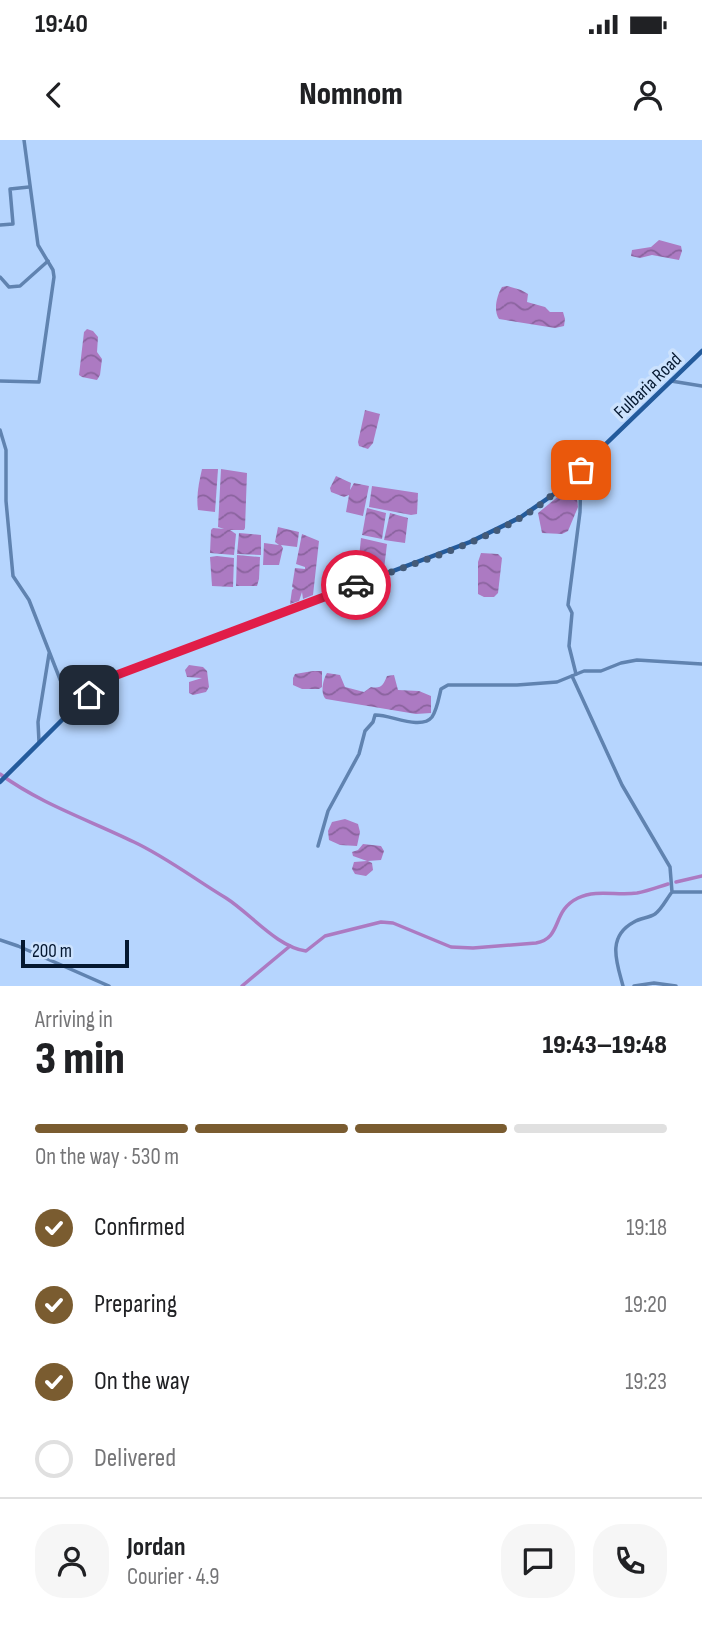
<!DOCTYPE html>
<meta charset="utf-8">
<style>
body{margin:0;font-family:"Sofia Sans Condensed",sans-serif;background:#f6f6f6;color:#202124;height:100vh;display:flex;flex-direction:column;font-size:26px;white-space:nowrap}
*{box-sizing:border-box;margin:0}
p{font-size:23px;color:#757577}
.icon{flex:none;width:38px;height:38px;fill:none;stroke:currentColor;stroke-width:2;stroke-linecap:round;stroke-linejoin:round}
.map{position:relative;height:846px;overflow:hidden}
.panel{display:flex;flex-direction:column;background:#fff;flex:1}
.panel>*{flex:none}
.scale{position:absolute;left:21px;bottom:18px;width:108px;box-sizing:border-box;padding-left:7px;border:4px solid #051830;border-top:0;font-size:19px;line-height:24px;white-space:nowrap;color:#051830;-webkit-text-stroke:5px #cce2fd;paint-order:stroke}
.pin{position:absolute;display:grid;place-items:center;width:60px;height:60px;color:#fff;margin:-30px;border-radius:14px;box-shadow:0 4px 10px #0006}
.courier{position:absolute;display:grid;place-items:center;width:70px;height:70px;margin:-35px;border:5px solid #e11d48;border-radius:50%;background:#fff;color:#222;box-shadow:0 2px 9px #0007}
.overview em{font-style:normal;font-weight:800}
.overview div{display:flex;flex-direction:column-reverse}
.overview{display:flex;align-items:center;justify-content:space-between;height:119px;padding:0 35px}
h1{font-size:46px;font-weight:800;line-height:52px}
.bar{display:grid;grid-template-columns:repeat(4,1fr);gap:10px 7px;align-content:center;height:84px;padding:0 35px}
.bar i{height:9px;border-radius:5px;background:#e0e0e0}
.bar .current{background:#7a5c30}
.bar p{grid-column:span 4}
.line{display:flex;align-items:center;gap:18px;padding:0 35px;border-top:2px solid #e0e0e0}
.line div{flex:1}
.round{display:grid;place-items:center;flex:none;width:74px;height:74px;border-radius:28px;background:#f6f6f6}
ol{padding:0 35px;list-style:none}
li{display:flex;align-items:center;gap:21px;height:77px}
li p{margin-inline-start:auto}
li .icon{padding:7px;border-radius:50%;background:#7a5c30;color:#fff;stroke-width:4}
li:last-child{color:#757577}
li i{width:38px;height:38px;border:4px solid #e0e0e0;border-radius:50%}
.status{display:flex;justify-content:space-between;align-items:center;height:49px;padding:0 35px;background:#fff;direction:ltr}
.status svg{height:19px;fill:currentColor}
header{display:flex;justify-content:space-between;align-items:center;height:91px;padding:0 35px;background:#fff;font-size:32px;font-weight:800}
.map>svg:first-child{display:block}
</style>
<div class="status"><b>19:40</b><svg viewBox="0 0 49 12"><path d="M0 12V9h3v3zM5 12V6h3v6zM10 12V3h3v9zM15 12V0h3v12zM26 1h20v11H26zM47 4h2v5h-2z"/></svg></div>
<header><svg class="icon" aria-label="back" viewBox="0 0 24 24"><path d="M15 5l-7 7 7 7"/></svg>Nomnom<svg class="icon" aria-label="person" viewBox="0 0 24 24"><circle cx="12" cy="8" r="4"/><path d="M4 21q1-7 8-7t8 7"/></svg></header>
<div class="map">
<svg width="702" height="846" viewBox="0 0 702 846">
<defs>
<pattern id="water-waves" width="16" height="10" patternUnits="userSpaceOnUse" patternTransform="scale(1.75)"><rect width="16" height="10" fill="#ac7ac2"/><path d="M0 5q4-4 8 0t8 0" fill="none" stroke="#8a639e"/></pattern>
</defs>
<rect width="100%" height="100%" fill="#b6d5fe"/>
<g fill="url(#water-waves)">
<polygon points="659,100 681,106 682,111 679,120 652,115 640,118 631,116 632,110 651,107"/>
<path d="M507,146L521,150L528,154L527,162L545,167L550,172H563L565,179L564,186L555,188L499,179C493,170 497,155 502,147Z"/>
<polygon points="87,189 93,191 98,197 97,212 102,219 100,235 97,240 82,237 79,235 84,192"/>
<polygon points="365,270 380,274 373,303 368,309 359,306 358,302"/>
<path d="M202,329H218L215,372L198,370C196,356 199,342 202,329Z"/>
<polygon points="221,329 247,333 245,388 244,390 230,390 236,394 234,415 210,413 211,390 213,388 224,389 218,387"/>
<polygon points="336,336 351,343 350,350 354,343 369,346 363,376 346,372 349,355 344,357 331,352 330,348"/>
<polygon points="572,345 576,349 578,367 568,391 562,394 542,393 538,373"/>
<polygon points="372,346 418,353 417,374 411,375 369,367"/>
<polygon points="367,368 386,373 382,399 362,395"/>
<polygon points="390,373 408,378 405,403 384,400"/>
<polygon points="278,387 299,392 297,407 281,405 283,408 279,425 263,425 264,403 279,405 275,402"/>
<polygon points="239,393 261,395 261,415 237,414"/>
<polygon points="302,394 319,401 313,455 303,459 302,452 299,461 290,464 292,450 294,448 292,447 295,428 305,429 305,427 296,424"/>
<polygon points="361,398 387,404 384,429 359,439 357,437"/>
<polygon points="481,413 498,414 502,418 498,453 494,457 484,457 478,454 478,422"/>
<polygon points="237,415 260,417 259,439 257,446 236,446"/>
<polygon points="217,416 234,418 233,447 212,446 210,417"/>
<polygon points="189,525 203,527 207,531 209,547 206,552 193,555 189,553 189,542 202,538 187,537 185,530"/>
<polygon points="313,531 322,531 322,547 319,549 302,549 293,545 293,538 295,534"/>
<path d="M327,533L340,535L345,547L364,552L371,547C382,549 383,545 387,536L394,535L398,550L419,551L431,556V573L416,574L326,559C320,554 323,539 327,533Z"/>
<polygon points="345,679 358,684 360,692 357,706 340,705 329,700 328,691 332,682"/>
<polygon points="363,704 381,706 384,711 381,720 368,721 372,723 373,730 366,736 355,734 352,729 354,722 367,721 353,716 352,712 358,710"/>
</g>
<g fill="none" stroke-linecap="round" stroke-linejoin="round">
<g stroke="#ac7ac2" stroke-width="3.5">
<path d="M0,634C41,664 89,680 134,702C166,717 196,740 226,758C251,774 277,807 306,811L325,796L381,782L393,783L451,807L473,808L536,803C563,798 551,771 578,758C597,749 617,756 637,753C648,751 658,747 668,744"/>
<polyline points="676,742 702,736"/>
<polyline points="242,846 290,806"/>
</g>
<g stroke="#6083b0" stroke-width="3.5">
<polyline points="0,85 13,84 10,49 29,47"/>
<polyline points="0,137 9,147 20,146 48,121"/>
<polyline points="0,241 39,242 54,137 53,130 38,105 24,0"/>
<polyline points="671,241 702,246"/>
<polyline points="0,290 6,310 6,361 13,436 29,460 72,570"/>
<polyline points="576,534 569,506 572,473 568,465 580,372 581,330"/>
<path d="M572,536L622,645L670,727L672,752C667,758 662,769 655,774C649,778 640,778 634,782C606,797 617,823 623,846"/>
<polyline points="39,602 38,582 49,514"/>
<path d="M318,706L328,671L359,614L365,591L373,582L375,575C389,574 421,591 432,577C437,570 439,557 441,549L448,545H517L557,542L584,531H601L621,523L637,520L702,524"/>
<polyline points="673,752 702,752"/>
<polyline points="0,800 18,806 109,846"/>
<polyline points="634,846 654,843 676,846"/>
</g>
<polyline stroke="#245b9c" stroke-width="4.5" points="0,642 72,570 106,539 470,402 521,377 554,354 702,211"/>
</g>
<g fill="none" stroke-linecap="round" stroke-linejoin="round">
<path stroke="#435a78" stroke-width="7" stroke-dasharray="0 12.6" d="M356,445C411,424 471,407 522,377C544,364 562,346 581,330"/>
<polyline stroke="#e11d48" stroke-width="9" points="89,555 106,539 356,445"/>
</g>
<g text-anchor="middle" stroke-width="7" stroke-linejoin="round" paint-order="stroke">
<g font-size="19" fill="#051830" stroke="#cce2fd">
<text transform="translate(647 245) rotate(-44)" y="7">Fulbaria Road</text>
</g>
</g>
</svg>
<div class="scale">200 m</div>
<div class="pin" style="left:581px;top:330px;background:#ea580c"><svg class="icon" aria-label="bag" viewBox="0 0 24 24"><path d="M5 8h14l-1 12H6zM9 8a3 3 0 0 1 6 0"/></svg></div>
<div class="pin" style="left:89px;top:555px;background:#1f2937"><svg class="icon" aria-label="home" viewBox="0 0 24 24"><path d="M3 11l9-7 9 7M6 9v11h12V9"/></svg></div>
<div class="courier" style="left:356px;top:445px"><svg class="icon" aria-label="car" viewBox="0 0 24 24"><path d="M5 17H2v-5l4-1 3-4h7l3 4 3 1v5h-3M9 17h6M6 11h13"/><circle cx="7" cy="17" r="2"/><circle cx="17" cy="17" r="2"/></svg></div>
</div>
<section class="panel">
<div class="overview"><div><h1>3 min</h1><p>Arriving in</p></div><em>19:43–19:48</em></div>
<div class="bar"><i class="current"></i><i class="current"></i><i class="current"></i><i></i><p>On the way · 530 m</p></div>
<ol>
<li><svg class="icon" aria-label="check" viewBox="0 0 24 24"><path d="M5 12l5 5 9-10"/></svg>Confirmed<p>19:18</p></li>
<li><svg class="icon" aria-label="check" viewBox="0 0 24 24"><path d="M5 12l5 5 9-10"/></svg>Preparing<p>19:20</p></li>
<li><svg class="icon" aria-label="check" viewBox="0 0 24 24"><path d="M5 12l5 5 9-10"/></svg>On the way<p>19:23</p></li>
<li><i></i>Delivered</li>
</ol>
<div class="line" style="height:126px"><a class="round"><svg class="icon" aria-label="person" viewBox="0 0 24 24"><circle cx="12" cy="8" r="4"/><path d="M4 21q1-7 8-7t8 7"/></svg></a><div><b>Jordan</b><p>Courier · 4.9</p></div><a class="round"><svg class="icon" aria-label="chat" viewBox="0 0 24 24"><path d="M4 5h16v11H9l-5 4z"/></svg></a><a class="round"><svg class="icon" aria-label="phone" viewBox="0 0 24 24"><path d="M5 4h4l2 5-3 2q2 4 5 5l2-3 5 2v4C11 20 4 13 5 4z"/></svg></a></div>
</section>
